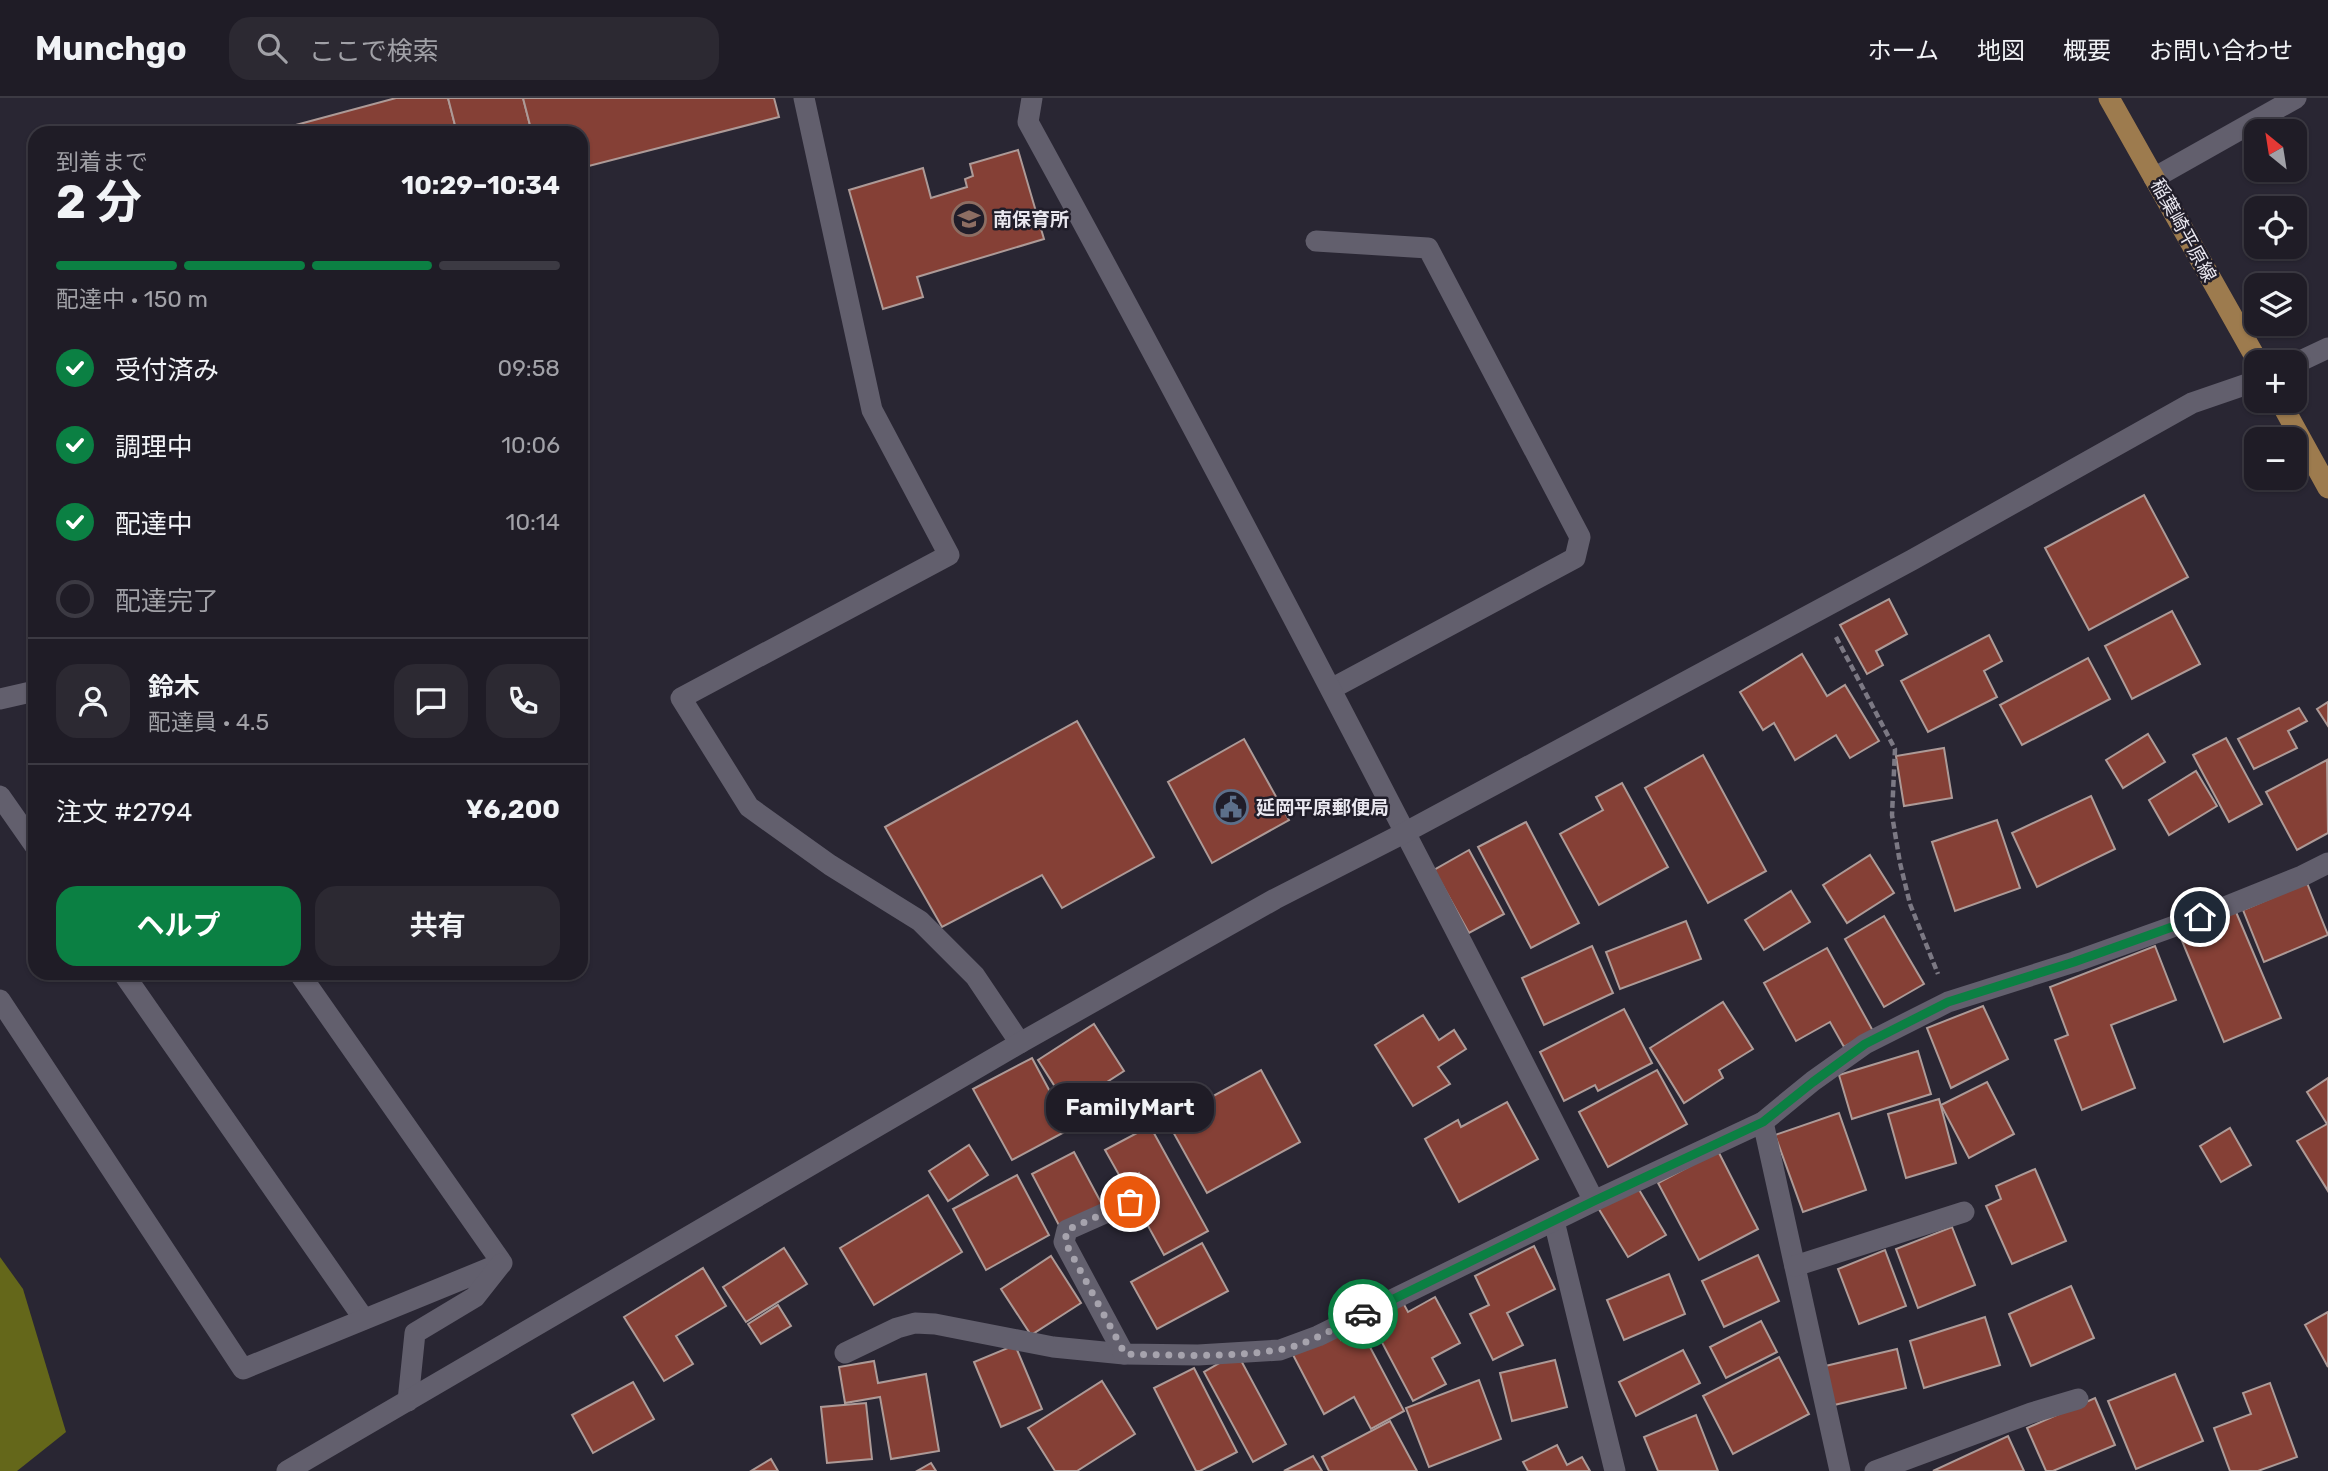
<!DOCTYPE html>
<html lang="ja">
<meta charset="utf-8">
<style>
body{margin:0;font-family:Rubik,"Noto Sans JP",sans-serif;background:#2c2932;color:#f1f3f6;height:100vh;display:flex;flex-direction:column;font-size:26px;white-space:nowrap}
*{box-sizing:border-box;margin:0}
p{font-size:23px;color:#a1a1a7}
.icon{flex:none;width:38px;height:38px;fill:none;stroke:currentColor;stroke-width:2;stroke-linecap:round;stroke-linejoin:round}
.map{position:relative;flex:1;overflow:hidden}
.panel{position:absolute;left:28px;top:28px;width:560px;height:854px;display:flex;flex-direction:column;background:#1f1c26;border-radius:21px;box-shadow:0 2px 5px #0004,0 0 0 2px #3c3a43}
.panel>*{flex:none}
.needle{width:46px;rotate:330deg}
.buttons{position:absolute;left:2244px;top:21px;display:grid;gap:14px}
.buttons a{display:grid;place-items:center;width:63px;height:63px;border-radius:14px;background:#1f1c26;box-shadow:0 2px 5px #0004,0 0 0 2px #3c3a43;font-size:35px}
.pin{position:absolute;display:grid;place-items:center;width:60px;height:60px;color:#fff;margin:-30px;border:4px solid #fff;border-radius:50%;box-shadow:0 2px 7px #0007}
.courier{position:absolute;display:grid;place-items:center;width:70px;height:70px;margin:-35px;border:5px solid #0b8043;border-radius:50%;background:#fff;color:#222;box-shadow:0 2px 9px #0007}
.bubble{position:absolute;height:49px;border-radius:21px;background:#1f1c26;box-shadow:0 2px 5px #0004,0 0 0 2px #3c3a43;font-size:23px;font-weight:700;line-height:49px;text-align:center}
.overview em{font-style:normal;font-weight:700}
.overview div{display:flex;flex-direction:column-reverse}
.overview{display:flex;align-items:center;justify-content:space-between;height:119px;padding:0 28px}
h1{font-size:46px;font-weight:700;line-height:52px}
.bar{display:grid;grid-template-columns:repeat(4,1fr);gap:10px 7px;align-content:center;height:84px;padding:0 28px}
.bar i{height:9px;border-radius:5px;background:#3c3a43}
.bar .selected{background:#0b8043}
.bar p{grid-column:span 4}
.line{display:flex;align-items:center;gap:18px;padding:0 28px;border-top:2px solid #3c3a43}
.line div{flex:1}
.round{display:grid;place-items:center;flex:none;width:74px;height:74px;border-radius:21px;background:#2c2932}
ol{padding:0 28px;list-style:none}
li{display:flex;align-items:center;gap:21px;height:77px}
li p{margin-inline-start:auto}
li .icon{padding:7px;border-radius:50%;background:#0b8043;color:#fff;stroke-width:4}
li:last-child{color:#a1a1a7}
li i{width:38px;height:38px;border:4px solid #3c3a43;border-radius:50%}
.cta{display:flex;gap:14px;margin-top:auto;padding:14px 28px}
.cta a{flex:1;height:80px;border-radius:21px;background:#0b8043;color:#fff;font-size:28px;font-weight:700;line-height:80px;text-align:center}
.cta a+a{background:#2c2932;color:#f1f3f6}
header{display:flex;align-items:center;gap:42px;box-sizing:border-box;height:98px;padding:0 35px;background:#1f1c26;border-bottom:2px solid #3c3a43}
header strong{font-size:33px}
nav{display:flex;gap:38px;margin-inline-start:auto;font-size:24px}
.search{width:490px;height:63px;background:#2c2932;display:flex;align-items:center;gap:18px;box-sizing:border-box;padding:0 24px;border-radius:21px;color:#a1a1a7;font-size:26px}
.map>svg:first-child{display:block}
</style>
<header>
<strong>Munchgo</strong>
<div class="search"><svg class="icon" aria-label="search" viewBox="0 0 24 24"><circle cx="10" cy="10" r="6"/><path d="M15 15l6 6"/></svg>ここで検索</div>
<nav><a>ホーム</a><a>地図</a><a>概要</a><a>お問い合わせ</a></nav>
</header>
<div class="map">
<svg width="2328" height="1373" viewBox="0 0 2328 1373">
<rect width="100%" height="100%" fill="#292633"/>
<polygon fill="#64671a" points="0,1159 23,1191 66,1334 17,1373 0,1373"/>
<g fill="#854036" stroke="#ad9a97" stroke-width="2">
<polygon points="396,0 448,0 457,35 266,35"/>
<polygon points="448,0 523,0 532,35 457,35"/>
<polygon points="523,0 774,0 779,19 581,70 581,35 532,35"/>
<polygon points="1018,52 1044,141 917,179 923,199 883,211 849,92 923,70 931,100 967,89 965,81 973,78 970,66"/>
<polygon points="2144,397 2188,479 2089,532 2045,450"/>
<polygon points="1889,501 1907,536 1876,553 1883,567 1867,576 1840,527"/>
<polygon points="2172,513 2200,566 2132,601 2105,548"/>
<polygon points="1989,537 2002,563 1984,573 1997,599 1928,634 1901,583"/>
<polygon points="1802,556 1827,598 1845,587 1879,643 1850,660 1836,637 1795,662 1774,625 1763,632 1740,594"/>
<polygon points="2088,560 2110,601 2022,647 2000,607"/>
<polygon points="2328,604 2328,628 2317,611"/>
<polygon points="2299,610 2307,623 2288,633 2297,650 2254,671 2238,641"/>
<polygon points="1077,623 1154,759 1062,810 1042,777 942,829 885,729"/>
<polygon points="2148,636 2165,664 2123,690 2106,662"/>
<polygon points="2226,640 2262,706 2229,724 2193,657"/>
<polygon points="1244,641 1289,722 1212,765 1168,684"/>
<polygon points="1944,650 1952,700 1904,708 1896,658"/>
<polygon points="1703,657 1766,773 1708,805 1645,690"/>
<polygon points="2327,662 2328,735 2297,752 2266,694"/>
<polygon points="2196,673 2217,708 2169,737 2149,702"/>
<polygon points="1622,685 1668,769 1599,807 1560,736 1603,712 1596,699"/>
<polygon points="2091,698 2115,751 2037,789 2012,735"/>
<polygon points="1997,722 2020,790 1955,813 1932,744"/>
<polygon points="1526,724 1579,825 1531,850 1478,749"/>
<polygon points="1469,752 1504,816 1469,835 1434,772"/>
<polygon points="1870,757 1894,795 1847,825 1823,787"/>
<polygon points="2307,785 2328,837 2264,864 2243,812"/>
<polygon points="1791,793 1810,824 1764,852 1745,822"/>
<polygon points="2236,814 2281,920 2224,944 2180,838"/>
<polygon points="1884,818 1924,886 1884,909 1845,841"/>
<polygon points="1686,823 1701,861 1620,891 1606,854"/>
<polygon points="1592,848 1613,895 1544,927 1522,880"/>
<polygon points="2155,848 2176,902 2111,927 2135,990 2082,1012 2055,942 2068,937 2050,889"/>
<polygon points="1827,850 1873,933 1844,949 1830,924 1796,943 1764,885"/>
<polygon points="1723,904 1753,951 1719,972 1723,980 1684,1005 1650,950"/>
<polygon points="1983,908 2008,961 1951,990 1927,930"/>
<polygon points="1624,911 1652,965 1598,993 1595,987 1564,1003 1540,954"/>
<polygon points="1423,917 1439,942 1454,932 1466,951 1438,969 1450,986 1413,1008 1375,947"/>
<polygon points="1094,926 1124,973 1068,1009 1038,962"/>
<polygon points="1918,953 1931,996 1852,1021 1839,977"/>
<polygon points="1032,960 1070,1031 1012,1062 973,991"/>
<polygon points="1261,972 1300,1044 1207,1095 1167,1023"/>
<polygon points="1657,972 1687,1026 1608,1069 1579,1014"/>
<polygon points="2328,980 2328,1093 2297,1043 2327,1026 2307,994"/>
<polygon points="1987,984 2014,1036 1969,1060 1941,1007"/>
<polygon points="1939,1001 1956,1065 1906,1080 1888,1016"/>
<polygon points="1507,1004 1538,1061 1459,1104 1425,1041 1458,1022 1461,1029"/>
<polygon points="1839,1015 1866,1092 1803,1114 1775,1037"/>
<polygon points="1150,1028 1208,1133 1164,1157 1142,1117 1158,1108 1139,1075 1123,1084 1105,1052"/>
<polygon points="2230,1030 2251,1067 2221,1084 2200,1048"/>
<polygon points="969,1047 988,1077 948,1103 929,1073"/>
<polygon points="1718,1053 1758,1131 1699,1162 1658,1085"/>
<polygon points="1074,1054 1104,1110 1062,1133 1032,1076"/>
<polygon points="2035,1071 2066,1143 2012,1166 1986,1108 2001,1101 1996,1088"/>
<polygon points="1017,1077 1049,1137 986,1172 953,1111"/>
<polygon points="1635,1085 1666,1137 1628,1159 1597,1108"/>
<polygon points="928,1097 962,1154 874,1207 840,1150"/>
<polygon points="1952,1129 1975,1187 1918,1210 1896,1151"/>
<polygon points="1202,1145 1228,1193 1157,1231 1131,1184"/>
<polygon points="1534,1148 1555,1191 1507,1215 1523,1247 1493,1262 1470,1216 1489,1207 1475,1178"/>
<polygon points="784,1150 807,1186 746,1224 723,1189"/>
<polygon points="1885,1152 1906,1208 1859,1226 1838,1171"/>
<polygon points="1758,1157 1779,1203 1724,1229 1702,1183"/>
<polygon points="1051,1158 1081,1205 1031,1237 1001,1191"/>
<polygon points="703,1170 726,1208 676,1238 693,1266 664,1283 624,1219"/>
<polygon points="1669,1176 1685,1216 1624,1242 1607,1202"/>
<polygon points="2071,1188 2094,1240 2031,1268 2009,1216"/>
<polygon points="1435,1199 1460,1245 1432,1260 1446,1286 1413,1303 1368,1218 1401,1201 1408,1214"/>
<polygon points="778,1207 791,1228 761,1246 748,1226"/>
<polygon points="2328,1214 2328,1269 2305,1227"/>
<polygon points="1985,1219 2000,1267 1924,1290 1910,1243"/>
<polygon points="1761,1223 1777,1254 1726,1280 1710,1249"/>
<polygon points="1336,1232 1341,1242 1361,1232 1404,1313 1371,1331 1354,1299 1324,1316 1292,1255"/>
<polygon points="1015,1247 1042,1311 1001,1329 974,1264"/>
<polygon points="1897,1251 1906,1290 1830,1308 1821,1269"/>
<polygon points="1683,1252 1700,1285 1636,1318 1619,1284"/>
<polygon points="1237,1255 1286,1346 1253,1364 1204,1274"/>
<polygon points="1779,1259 1809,1316 1733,1356 1703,1298"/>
<polygon points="1555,1262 1567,1309 1512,1323 1500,1275"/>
<polygon points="874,1263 878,1285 926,1276 939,1353 891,1361 880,1299 845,1305 839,1269"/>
<polygon points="1194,1270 1237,1354 1200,1373 1196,1373 1154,1290"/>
<polygon points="2175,1276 2203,1343 2136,1371 2108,1303"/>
<polygon points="1479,1282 1501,1341 1429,1369 1406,1310"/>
<polygon points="1102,1283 1135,1336 1077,1373 1055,1373 1028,1330"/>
<polygon points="633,1284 654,1321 593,1355 572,1317"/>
<polygon points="2270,1285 2297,1359 2258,1373 2230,1373 2214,1330 2251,1316 2243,1295"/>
<polygon points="2095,1300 2115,1347 2053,1373 2046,1373 2027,1330"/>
<polygon points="866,1305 872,1361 827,1365 821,1309"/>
<polygon points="1696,1317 1718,1373 1658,1373 1644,1339"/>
<polygon points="1390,1323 1417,1373 1329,1373 1322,1359"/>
<polygon points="2008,1338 2024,1373 1933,1373"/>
<polygon points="1557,1347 1567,1367 1582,1359 1590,1373 1528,1373 1523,1364"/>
<polygon points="1313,1358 1322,1373 1284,1373"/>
<polygon points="771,1361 778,1373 751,1373"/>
<polygon points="931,1365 936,1373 917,1373"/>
</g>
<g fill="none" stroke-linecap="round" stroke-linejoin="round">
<polyline stroke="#7c7984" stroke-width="4.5" stroke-dasharray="7 3.5" stroke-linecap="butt" points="1836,539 1895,651 1892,717 1900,765 1910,806 1938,876"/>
<g stroke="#625f6d" stroke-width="21">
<polyline points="804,0 872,312 949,457 681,600 749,709 830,767 920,823 975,878 1020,945"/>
<polyline points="2154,80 2296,0"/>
<polyline points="1316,143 1428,150 1580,439 1575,460 1331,591"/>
<polyline points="2294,266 2328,250"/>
<polyline points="0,601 35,593"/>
<polyline points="0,698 35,748"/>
<polyline points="123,875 364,1221"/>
<polyline points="0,902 243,1271 502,1165 299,875"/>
<polyline points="1763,1024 1813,983 1865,946 1948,904 2074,864 2200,819 2302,778 2328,765"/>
<polyline points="1594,1103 1763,1024 1840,1373"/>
<polyline points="1554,1123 1615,1373"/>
<polyline points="1795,1168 1964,1114"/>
<path d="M845,1255L897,1230L915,1225L935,1226L1053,1249L1124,1256L1198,1257L1280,1252L1318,1238L1594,1103C1410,741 1223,380 1028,24L1032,0"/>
<polyline points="1124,1256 1064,1144 1067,1132 1130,1104"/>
<polyline points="408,1303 415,1235 475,1199 501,1166"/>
<polyline points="287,1373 1020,945 1275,801 1406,734 1912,462 2192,305 2256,283"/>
<polyline points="1875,1373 2031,1315 2078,1301"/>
</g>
<g stroke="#9d7b4e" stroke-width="21">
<polyline points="2109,0 2258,264"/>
<polyline points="2280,303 2328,390"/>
</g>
</g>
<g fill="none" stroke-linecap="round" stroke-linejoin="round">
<path stroke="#a6a3ad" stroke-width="7" stroke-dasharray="0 12.6" d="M1130,1104L1067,1132L1065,1144L1125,1256C1175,1257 1227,1260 1277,1252C1307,1248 1336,1229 1363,1216"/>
<polyline stroke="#0b8043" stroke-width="9" points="1363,1216 1594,1103 1763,1024 1813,984 1865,946 1948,904 2074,864 2200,819"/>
</g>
<defs>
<g id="school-ring" transform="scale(1.75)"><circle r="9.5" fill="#201d29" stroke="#8d6e63" stroke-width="1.5"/><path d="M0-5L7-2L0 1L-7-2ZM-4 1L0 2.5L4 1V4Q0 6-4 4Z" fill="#8d6e63"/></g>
<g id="civic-ring" transform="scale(1.75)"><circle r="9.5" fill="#201d29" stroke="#5c6f8a" stroke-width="1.5"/><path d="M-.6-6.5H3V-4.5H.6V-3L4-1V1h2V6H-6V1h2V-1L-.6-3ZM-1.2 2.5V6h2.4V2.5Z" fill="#5c6f8a"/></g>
</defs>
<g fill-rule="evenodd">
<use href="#school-ring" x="969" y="121"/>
<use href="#civic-ring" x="1231" y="709"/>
</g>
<g text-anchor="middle" stroke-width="5" stroke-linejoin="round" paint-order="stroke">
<g font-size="19" font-weight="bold" fill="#e9e7ef" stroke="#201d29" text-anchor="start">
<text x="993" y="128">南保育所</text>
<text x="1256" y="716">延岡平原郵便局</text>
</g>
<g font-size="19" fill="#e9e7ef" stroke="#201d29">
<text transform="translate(2184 132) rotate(61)" y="7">稲葉崎平原線</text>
</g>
</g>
</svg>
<div class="buttons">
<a><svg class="needle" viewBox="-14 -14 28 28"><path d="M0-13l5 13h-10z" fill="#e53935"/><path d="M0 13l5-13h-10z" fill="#a1a1a7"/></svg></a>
<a><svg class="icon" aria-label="locate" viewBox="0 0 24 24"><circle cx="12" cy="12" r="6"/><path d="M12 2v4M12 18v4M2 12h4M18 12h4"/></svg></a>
<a><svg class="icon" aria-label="layers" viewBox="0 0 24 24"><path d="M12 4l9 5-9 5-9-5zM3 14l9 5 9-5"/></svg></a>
<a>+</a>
<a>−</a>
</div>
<div class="pin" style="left:1130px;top:1104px;background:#ea580c"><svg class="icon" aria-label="bag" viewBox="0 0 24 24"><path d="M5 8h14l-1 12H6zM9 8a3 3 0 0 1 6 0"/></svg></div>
<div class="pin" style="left:2200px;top:819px;background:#1f2937"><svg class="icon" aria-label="home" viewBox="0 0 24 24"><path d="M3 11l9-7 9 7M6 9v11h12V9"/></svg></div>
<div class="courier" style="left:1363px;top:1216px"><svg class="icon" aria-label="car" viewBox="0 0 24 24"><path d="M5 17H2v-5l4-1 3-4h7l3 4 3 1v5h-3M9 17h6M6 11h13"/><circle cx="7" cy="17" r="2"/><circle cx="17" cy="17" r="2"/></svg></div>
<div class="bubble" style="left:1046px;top:985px;width:168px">FamilyMart</div>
<section class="panel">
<div class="overview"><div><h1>2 分</h1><p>到着まで</p></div><em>10:29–10:34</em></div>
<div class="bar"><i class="selected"></i><i class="selected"></i><i class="selected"></i><i></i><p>配達中 · 150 m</p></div>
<ol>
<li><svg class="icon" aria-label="check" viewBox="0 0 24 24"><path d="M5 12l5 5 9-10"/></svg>受付済み<p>09:58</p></li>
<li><svg class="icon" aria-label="check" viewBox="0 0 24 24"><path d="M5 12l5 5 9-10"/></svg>調理中<p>10:06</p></li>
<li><svg class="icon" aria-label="check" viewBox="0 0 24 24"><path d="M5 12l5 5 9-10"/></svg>配達中<p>10:14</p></li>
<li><i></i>配達完了</li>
</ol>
<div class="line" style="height:126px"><a class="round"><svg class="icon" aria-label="person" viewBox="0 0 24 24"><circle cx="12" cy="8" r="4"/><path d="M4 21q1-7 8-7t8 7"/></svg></a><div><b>鈴木</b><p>配達員 · 4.5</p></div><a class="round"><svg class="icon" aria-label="chat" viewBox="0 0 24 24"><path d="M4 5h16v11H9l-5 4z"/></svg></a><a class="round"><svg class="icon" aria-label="phone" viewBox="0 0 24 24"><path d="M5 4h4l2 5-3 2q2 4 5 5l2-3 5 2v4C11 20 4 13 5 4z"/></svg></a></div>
<div class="line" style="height:91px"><div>注文 #2794</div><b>¥6,200</b></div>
<div class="cta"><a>ヘルプ</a><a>共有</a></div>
</section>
</div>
